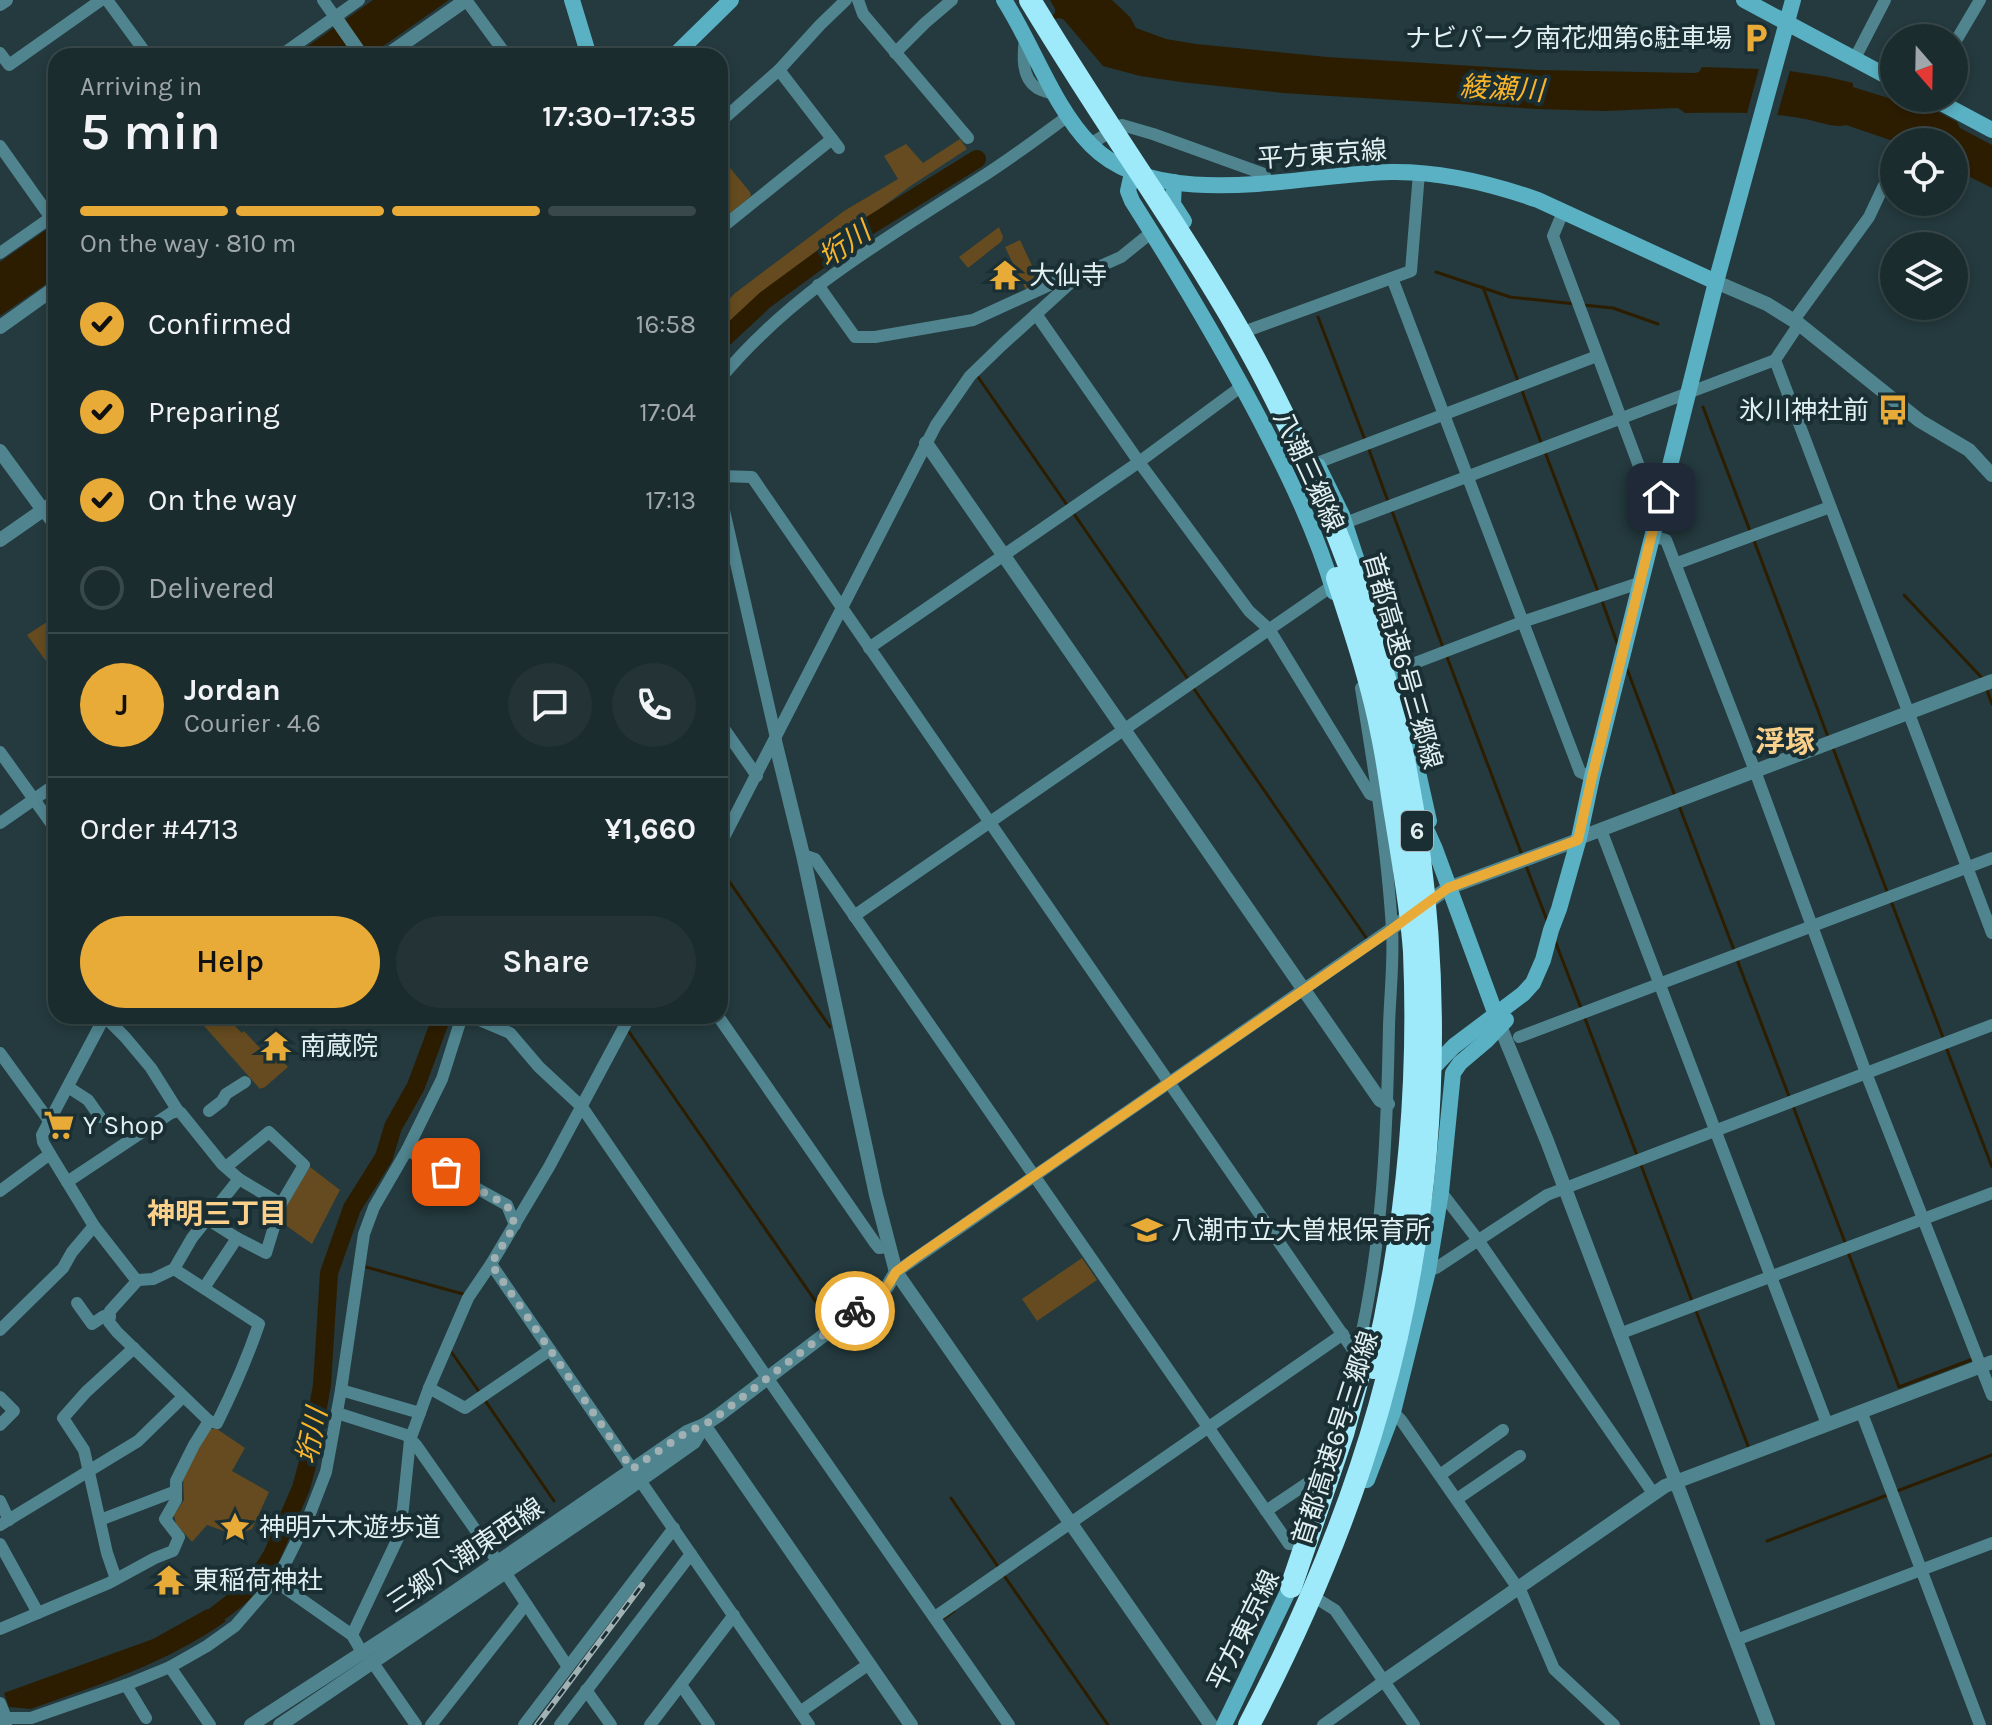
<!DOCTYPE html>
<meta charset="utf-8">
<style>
body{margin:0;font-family:Karla,"Noto Sans JP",sans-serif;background:#243436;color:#f1f3f6;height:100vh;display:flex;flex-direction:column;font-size:30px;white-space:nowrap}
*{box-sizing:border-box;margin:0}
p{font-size:26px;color:#a0a7aa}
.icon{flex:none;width:44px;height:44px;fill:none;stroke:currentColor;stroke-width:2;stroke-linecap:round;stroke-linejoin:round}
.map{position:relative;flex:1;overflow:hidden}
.side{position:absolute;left:48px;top:48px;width:680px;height:976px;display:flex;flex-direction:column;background:#1b2c2e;border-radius:24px;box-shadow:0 4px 12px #0003,0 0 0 2px #39484a}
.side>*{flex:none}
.needle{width:52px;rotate:160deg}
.fabs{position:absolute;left:1880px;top:24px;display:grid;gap:16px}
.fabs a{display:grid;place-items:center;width:88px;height:88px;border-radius:50%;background:#1b2c2e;box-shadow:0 4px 12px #0003,0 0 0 2px #39484a;font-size:40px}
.pin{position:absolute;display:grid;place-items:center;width:68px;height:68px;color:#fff;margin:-34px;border-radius:16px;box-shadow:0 4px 12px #0006}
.courier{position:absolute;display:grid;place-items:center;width:80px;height:80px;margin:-40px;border:6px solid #e9ab38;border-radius:50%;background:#fff;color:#222;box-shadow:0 2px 10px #0007}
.summary em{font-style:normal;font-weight:600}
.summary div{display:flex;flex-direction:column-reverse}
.summary{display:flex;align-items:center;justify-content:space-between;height:136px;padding:0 32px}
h1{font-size:52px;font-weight:600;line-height:60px}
.bar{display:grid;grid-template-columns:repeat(4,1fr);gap:12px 8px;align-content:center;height:96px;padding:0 32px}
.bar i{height:10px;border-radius:6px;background:#39484a}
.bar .current{background:#e9ab38}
.bar p{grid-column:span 4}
.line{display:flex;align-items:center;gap:20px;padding:0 32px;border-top:2px solid #39484a}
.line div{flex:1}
.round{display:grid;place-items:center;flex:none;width:84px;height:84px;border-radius:42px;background:#243436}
ol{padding:0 32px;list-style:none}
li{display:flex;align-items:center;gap:24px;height:88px}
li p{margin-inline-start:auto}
li .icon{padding:8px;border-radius:50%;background:#e9ab38;color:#111;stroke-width:4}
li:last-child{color:#a0a7aa}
li i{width:44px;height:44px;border:4px solid #39484a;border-radius:50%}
.button{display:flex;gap:16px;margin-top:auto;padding:16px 32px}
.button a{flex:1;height:92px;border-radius:48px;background:#e9ab38;color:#111;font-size:32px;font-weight:600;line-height:92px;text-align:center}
.button a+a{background:#243436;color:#f1f3f6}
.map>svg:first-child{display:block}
</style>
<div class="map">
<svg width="1992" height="1725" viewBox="0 0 1992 1725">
<rect width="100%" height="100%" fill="#243a3e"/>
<g fill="#654b1f">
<polygon points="960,139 967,149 909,187 780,284 720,337 720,310 734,294 844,211 898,179 884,156 906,144 923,163"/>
<polygon points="720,156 750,192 751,196 720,222"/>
<polygon points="999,227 1003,237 1002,241 968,268 959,257"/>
<polygon points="1020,240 1041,285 1027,292 1005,247"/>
<polygon points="56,616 56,675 27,635"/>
<polygon points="199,1016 237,1016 239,1018 233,1024 242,1033 244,1031 274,1063 280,1058 288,1067 265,1087 260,1089 197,1018"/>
<polygon points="310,1167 340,1190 312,1244 281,1222 288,1203"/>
<polygon points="1082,1258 1097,1280 1037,1321 1022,1299"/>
<polygon points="209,1429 217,1429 245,1448 232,1471 269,1492 252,1529 235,1535 207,1525 192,1542 176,1524 174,1515 184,1500 183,1478"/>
</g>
<g fill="#2d1d00">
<polygon points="373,0 449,0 369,56 294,56"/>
<path d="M1050,0H1112L1130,17L1136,28L1166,39L1196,44L1327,57L1538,70L1694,73L1699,72L1702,67L1784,70L1828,77L1853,83V87L1898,101L1922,113H1930L1934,110L1957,122L1960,128L1992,145V188L1954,169V142H1896L1846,125C1836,128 1822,123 1810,120C1770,111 1727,113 1685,113L1678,108L1604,111L1537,109L1283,93L1181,82L1140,76L1103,66L1064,20L1060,18L1054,19L1052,16L1055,13V9Z"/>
<polygon points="56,223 56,277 0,316 0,262"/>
<path d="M207,1609L226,1621C167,1663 98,1685 31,1709L9,1707L4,1693L153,1639Z"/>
</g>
<polygon fill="#243a3e" points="1760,65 1791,67 1776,119 1746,117"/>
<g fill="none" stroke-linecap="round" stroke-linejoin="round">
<g stroke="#2d1d00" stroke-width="3">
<polyline points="1436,272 1510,297 1576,304"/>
<polyline points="1483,287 1518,381"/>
<polyline points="1583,305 1613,308 1658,324"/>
<polyline points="1318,317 1365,440"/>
<polyline points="978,377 1067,505"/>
<polyline points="1521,388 1542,445"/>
<polyline points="1703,407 1750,531"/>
<polyline points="1368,447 1389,504"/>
<polyline points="1545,452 1599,594"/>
<polyline points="1072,511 1188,679"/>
<polyline points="1392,511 1444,650"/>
<polyline points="1753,538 1828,737"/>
<polyline points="1904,595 1983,679"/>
<polyline points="1602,601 1617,643"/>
<polyline points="1447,657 1522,855"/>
<polyline points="1627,669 1675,796"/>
<polyline points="1192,686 1367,939"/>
<polyline points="1986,687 1992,704"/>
<polyline points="1833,748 1888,894"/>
<polyline points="1678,803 1734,950"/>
<polyline points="1525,863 1548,923"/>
<polyline points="720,868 830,1027"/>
<polyline points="1891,901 1944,1040"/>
<polyline points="1555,941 1581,1008"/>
<polyline points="1736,957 1790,1099"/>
<polyline points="1584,1016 1638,1158"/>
<polyline points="627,1029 825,1315"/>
<polyline points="1946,1047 1992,1167"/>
<polyline points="1793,1106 1846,1245"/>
<polyline points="1641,1165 1693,1304"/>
<polyline points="1848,1252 1899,1387 1973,1359"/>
<polyline points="366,1267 463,1294"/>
<polyline points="1696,1311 1748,1446"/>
<polyline points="450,1350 480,1393"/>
<polyline points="484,1399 554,1501"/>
<polyline points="1897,1491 1992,1455"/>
<polyline points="951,1498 999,1568"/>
<polyline points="1767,1541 1890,1494"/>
<polyline points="1003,1574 1108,1725"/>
<polyline points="944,1618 954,1611"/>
</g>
<g stroke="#2d1d00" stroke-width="18">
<polyline points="720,342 765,300 848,239 977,159"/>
<polyline points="199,1628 238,1598 255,1582 272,1555 301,1488 308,1462 322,1385 329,1273 352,1208 384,1157 393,1127 416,1086 442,1016"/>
</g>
<g stroke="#508590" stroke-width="12">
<polyline points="107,0 148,56"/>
<polyline points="323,0 337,20"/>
<polyline points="466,0 507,56"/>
<polyline points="858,0 863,14 968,138"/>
<path d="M1025,39C1023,55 1021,78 1037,88C1042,91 1050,93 1056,95"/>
<polyline points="1954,44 1980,0"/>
<polyline points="0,53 9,65 101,0"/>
<polyline points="895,53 925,23 952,0"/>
<polyline points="280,56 359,0"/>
<polyline points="1854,60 1885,0"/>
<polyline points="779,70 839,148"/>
<polyline points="720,122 779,70 820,25 846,0"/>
<polyline points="1090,144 1122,125 1153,134 1264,174 1268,182"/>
<polyline points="0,146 51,218"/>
<polyline points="1563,212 1553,236 1649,493 1661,497"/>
<polyline points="720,229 832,139"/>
<polyline points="0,253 56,214"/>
<polyline points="1392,278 1580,772 1592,777"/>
<polyline points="818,285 855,337 875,337 973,320 1056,282 1078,276 1121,257 1152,232"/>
<polyline points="1036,314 1139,462 1249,611 1269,629 1370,794 1379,797"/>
<polyline points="1794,320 1869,217 1894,164"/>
<polyline points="1249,330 1411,271 1419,173"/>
<polyline points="1775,360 1992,933"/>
<path d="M720,379C791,293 885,239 977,180C1009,160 1038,138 1068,116"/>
<polyline points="1317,463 1597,356"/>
<polyline points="720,476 752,477 1356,1354"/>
<polyline points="720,493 776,738"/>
<polyline points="43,510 56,527"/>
<polyline points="1345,523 1775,360 1799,324"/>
<polyline points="1652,536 1666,540 1755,771 1866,1073 1992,1395"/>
<polyline points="1675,564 1830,507"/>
<polyline points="869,648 1139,462 1242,386"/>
<polyline points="1394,671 1522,622 1642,582"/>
<polyline points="720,723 757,776"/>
<polyline points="0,752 56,830"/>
<polyline points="0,823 56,784"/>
<polyline points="1601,830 1827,1424"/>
<polyline points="720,845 936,425 970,376 1002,345 1078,276"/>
<polyline points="803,855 815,859 1289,1544 1294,1543 1301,1526"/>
<polyline points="854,916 1332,586"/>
<polyline points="105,1016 42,1135 43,1142 50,1154 94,1226 137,1281"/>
<polyline points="470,1016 510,1033 539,1067 582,1107 759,1366 1009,1725"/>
<polyline points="718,1016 875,1243 879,1248 889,1247"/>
<polyline points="105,1017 125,1037 151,1068 178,1111"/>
<polyline points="1519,1037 1992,858"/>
<polyline points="0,1053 50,1122"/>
<polyline points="68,1087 88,1100 100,1117"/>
<polyline points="209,1111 222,1101 226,1094 245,1082"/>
<polyline points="407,1150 507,1205 515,1225"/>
<polyline points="67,1182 171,1113 178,1111 181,1113 222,1164 239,1179 281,1204"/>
<polyline points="0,1191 50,1154"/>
<polyline points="1441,1192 1478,1240 1653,1493"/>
<polyline points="207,1219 237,1238 266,1253 281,1204 304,1165 269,1132 226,1167"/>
<polyline points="491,1264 632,1469"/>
<path d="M174,1269L259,1324C247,1359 233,1391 217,1423L209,1421"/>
<polyline points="1428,1271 1436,1268 1547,1195 1992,1025"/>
<polyline points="896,1272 1392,928"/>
<polyline points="204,1288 237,1238"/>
<polyline points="77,1303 92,1324 104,1316 110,1317"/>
<polyline points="0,1330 63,1268 72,1252 94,1226"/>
<polyline points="1619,1334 1992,1193"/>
<path d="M1359,1345C1383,1240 1387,1133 1389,1026C1390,993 1394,961 1392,929C1387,848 1374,768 1361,688"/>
<polyline points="429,1388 465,1408 550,1350"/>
<polyline points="341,1390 420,1413"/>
<polyline points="0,1397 14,1411 0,1425"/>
<polyline points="1861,1411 1980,1725"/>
<polyline points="1393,1412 1401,1420 1522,1594 1554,1669 1614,1725"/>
<polyline points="337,1413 406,1435 416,1445 498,1562"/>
<polyline points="1440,1475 1503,1430"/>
<polyline points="639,1479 809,1725"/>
<polyline points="1457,1499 1520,1456"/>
<polyline points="0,1501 9,1520"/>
<polyline points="1266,1511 1315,1478 1319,1477"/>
<polyline points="100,1520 176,1491"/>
<polyline points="0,1525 138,1441 183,1397"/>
<polyline points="0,1544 38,1613"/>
<polyline points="505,1572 568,1667"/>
<polyline points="116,1579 107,1553 84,1450 63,1418 86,1392 134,1348"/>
<polyline points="275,1581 352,1635 363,1654"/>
<polyline points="1319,1600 1335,1610 1414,1725"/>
<polyline points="935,1617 1343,1334"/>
<polyline points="0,1629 109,1583 155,1558 173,1551 179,1537 165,1519 176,1500 176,1481 194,1445 209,1421 117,1332 109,1322 110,1311 138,1280 153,1279 174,1269 192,1238 239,1179"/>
<polyline points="352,1635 398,1538 403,1508 410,1440 429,1388 468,1298 491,1264 549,1167 630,1016"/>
<polyline points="1736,1640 1992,1543"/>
<polyline points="373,1663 416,1725"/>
<polyline points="170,1667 210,1725"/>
<polyline points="126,1685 146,1718"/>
<polyline points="681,1685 709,1725"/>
<polyline points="586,1690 611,1725"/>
<polyline points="0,1703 6,1718 6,1725"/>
<polyline points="800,1712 869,1664"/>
<polyline points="6,1718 31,1718 126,1685 170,1667 207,1646 235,1626 280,1574 309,1516 326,1472 341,1390 364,1234 374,1207 407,1150 442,1079 462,1016"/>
<polyline points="431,1725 526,1604"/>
<polyline points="524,1725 674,1528"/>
<polyline points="560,1725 691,1554"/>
<polyline points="650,1725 734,1615"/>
<polyline points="1323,1725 1384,1681"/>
</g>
<g stroke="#508590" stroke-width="14">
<polyline points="0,4 6,0"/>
<polyline points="337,20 362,56"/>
<polyline points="386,56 466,0"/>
<polyline points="1716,282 1767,304 1799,324 1920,421 1969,450 1992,475"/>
<polyline points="0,327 56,287"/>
<polyline points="926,443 1380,1100 1388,1104"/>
<polyline points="0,451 43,510"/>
<polyline points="0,540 56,501"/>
<polyline points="775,741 803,855 876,1195 896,1272 1211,1725"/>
<polyline points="1579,838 1992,681"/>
<polyline points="1392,928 1448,888 1578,840"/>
<polyline points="1500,1026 1547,1141 1768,1725"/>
<polyline points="704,1425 911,1725"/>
<polyline points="1384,1681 1665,1486 1992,1362"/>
<polyline points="251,1725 431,1608 687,1432 704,1425 719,1415 887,1287 896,1272"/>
<polyline points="280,1725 615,1498 694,1442 704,1425"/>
</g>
<g stroke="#59b1c3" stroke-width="16">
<polyline points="572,0 589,56"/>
<path d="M1004,0C1033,45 1054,108 1091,145C1158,214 1304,174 1390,172C1441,171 1490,183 1538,200L1716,282"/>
<polyline points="1744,0 1894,80"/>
<polyline points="674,56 731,0"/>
<polyline points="1932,98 1992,130"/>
<path d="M1132,173L1128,191L1132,201C1177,272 1220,344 1259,418C1288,474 1316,531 1334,592"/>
<polyline points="1174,182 1173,204 1184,221"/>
<polyline points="1318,466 1342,515 1360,570"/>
<polyline points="1381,634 1397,679 1429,821"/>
<polyline points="1418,811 1435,849 1500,1026"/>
<polyline points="1427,1074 1454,1046 1523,994 1533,983 1543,960 1551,930 1559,909 1579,838 1592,777 1716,282 1793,0"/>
<polyline points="1367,1480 1393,1412 1428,1271 1441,1192 1453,1073 1460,1063 1486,1041 1506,1020"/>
<polyline points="1224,1725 1294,1579"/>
</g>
<polyline stroke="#9eeafa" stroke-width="22" points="1291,1587 1343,1434 1369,1338"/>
<g stroke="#a1b1b4" stroke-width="6">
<polyline id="rail" points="537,1725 642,1585"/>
</g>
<use href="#rail" stroke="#1a2f34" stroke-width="3" stroke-dasharray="9" stroke-linecap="butt"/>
<g stroke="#9eeafa" stroke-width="22">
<path d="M1030,0C1067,61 1106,121 1145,180C1182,237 1220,295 1252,354C1273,392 1292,432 1310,471C1444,763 1466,1099 1379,1407C1348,1517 1302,1624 1249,1725"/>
<path d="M1337,578C1354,630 1372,683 1382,736C1388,764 1391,792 1396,820C1403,864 1411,908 1414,952C1420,1092 1406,1232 1374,1368"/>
</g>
</g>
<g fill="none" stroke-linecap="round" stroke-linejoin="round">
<polyline stroke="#a0b0b3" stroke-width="8" stroke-dasharray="0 14.4" points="446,1172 507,1205 515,1225 491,1264 632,1469 687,1432 704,1425 719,1415 855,1311"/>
<polyline stroke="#e9ab38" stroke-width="10" points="855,1311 887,1287 896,1272 915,1258 1388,932 1448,888 1578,840 1592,777 1661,497"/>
</g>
<defs>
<g id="parking-bare" transform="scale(2.4)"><path d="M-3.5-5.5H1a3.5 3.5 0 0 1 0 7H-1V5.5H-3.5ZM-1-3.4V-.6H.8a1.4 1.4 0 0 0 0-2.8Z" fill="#e9ab38" stroke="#1a2f34" stroke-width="2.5" paint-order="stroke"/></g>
<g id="temple-bare" transform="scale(2.4)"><path d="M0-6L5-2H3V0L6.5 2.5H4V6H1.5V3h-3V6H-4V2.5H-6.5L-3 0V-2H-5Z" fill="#e9ab38" stroke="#1a2f34" stroke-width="2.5" paint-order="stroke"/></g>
<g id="bus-bare" transform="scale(2.4)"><path d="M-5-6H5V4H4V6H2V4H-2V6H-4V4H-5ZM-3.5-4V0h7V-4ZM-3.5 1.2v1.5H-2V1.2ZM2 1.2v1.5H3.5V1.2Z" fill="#e9ab38" stroke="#1a2f34" stroke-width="2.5" paint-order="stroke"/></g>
<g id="supermarket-bare" transform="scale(2.4)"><path d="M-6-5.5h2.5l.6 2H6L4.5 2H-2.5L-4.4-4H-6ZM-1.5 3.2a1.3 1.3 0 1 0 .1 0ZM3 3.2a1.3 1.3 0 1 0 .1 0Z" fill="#e9ab38" stroke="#1a2f34" stroke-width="2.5" paint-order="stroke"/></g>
<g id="school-bare" transform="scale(2.4)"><path d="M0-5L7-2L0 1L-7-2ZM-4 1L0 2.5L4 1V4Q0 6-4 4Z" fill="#e9ab38" stroke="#1a2f34" stroke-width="2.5" paint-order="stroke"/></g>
<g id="sight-bare" transform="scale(2.4)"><path d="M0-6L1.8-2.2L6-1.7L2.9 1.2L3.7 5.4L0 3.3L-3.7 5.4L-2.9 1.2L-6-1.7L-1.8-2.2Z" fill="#e9ab38" stroke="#1a2f34" stroke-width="2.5" paint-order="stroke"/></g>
</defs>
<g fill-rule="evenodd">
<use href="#parking-bare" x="1756" y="38"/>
<use href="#temple-bare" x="1005" y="275"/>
<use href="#bus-bare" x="1893" y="410"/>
<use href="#temple-bare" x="276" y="1046"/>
<use href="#supermarket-bare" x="59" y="1125"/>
<use href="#school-bare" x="1147" y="1230"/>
<use href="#sight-bare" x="235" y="1527"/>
<use href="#temple-bare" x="169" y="1580"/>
</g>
<g text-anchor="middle" stroke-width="8" stroke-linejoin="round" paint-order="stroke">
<rect fill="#1a2f34" stroke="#a7b6b9" stroke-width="2" x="1401" y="811" width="32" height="40" rx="6"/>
<g font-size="24" font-weight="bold" fill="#e3f0f2">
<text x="1417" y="839">6</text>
</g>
<g font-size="26" fill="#e3f0f2" stroke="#1a2f34" text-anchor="start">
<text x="1732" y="47" text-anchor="end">ナビパーク南花畑第6駐車場</text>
<text x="1029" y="284">大仙寺</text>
<text x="1869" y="419" text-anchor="end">氷川神社前</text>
<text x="300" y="1055">南蔵院</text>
<text x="83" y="1134">Y Shop</text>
<text x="1171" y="1239">八潮市立大曽根保育所</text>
<text x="259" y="1536">神明六木遊歩道</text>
<text x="193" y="1589">東稲荷神社</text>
</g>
<g font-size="26" fill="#e3f0f2" stroke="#1a2f34">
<text transform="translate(1322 154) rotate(-4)" y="9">平方東京線</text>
<text transform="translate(1309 471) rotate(65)" y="9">八潮三郷線</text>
<text transform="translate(1403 661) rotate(74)" y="9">首都高速6号三郷線</text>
<text transform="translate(1335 1438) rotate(-72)" y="9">首都高速6号三郷線</text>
<text transform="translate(465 1555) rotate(-34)" y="9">三郷八潮東西線</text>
<text transform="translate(1243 1630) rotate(-64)" y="9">平方東京線</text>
</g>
<g font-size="28" font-style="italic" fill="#fab429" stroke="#1a2f34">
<text transform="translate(1502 88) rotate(3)" y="10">綾瀬川</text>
<text transform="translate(844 244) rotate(-35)" y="10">垳川</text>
<text transform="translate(311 1436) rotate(-78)" y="10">垳川</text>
</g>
<g font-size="28" font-weight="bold" fill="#fbd08a" stroke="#1a2f34">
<text x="217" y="1223">神明三丁目</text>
</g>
<g font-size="30" font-weight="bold" fill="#fbd08a" stroke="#1a2f34">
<text x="1785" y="752">浮塚</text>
</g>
</g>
</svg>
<div class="fabs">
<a><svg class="needle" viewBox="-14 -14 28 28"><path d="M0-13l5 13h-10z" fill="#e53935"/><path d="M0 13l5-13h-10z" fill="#a0a7aa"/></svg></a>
<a><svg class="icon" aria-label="locate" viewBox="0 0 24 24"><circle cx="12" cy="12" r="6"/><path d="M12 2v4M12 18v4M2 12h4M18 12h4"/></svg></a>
<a><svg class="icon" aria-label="layers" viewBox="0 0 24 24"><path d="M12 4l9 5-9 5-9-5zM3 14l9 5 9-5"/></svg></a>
</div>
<div class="pin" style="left:446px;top:1172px;background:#ea580c"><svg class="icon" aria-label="bag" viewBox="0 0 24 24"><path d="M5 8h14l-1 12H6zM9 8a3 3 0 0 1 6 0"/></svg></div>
<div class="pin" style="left:1661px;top:497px;background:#1f2937"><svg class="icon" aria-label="home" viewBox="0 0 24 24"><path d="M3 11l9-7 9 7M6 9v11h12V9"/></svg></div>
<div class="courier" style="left:855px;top:1311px"><svg class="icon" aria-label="bike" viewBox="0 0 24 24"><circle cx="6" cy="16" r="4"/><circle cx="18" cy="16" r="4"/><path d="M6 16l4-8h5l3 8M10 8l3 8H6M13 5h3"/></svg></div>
<section class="side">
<div class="summary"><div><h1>5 min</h1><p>Arriving in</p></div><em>17:30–17:35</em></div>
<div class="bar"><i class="current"></i><i class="current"></i><i class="current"></i><i></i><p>On the way · 810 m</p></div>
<ol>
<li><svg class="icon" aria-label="check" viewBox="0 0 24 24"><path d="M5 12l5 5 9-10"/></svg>Confirmed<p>16:58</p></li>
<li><svg class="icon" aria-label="check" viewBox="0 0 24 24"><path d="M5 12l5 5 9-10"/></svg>Preparing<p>17:04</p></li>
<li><svg class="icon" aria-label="check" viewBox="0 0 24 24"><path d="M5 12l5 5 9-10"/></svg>On the way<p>17:13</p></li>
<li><i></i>Delivered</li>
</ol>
<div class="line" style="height:144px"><b class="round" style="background:#e9ab38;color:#111">J</b><div><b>Jordan</b><p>Courier · 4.6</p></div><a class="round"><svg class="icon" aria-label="chat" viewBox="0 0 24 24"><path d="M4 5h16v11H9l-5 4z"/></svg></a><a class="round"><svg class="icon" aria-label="phone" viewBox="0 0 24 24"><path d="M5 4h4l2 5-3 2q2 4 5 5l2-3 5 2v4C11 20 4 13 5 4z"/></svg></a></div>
<div class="line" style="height:104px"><div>Order #4713</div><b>¥1,660</b></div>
<div class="button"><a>Help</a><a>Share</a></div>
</section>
</div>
